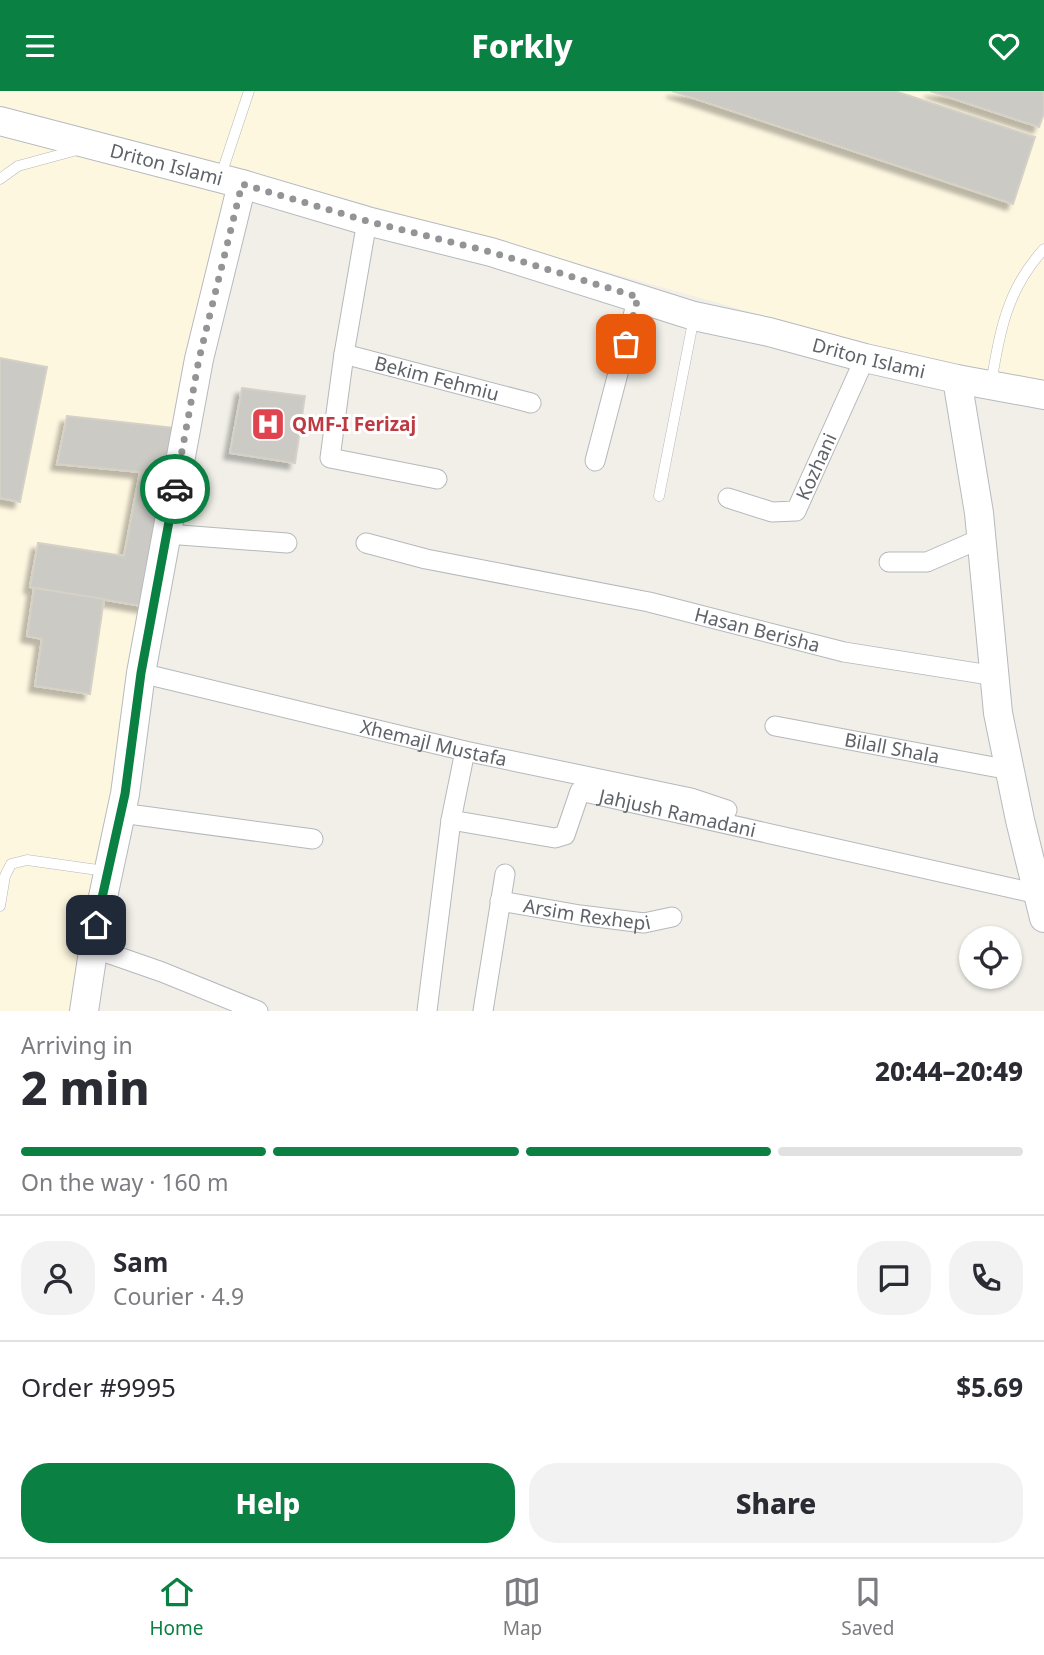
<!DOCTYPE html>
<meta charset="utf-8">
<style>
body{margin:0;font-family:"Noto Sans",sans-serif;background:#f2f2f3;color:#2b2b33;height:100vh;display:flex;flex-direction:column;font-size:26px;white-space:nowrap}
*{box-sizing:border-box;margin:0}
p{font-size:23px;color:#7c7c81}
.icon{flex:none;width:38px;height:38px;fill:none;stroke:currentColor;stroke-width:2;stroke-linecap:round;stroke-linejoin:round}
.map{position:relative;height:920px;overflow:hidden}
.panel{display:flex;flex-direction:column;background:#fff;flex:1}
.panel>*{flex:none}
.controls{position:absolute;left:959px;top:835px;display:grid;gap:14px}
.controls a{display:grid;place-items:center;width:63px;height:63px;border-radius:50%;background:#fff;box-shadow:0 2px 5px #0004;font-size:35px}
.pin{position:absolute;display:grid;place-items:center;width:60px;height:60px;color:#fff;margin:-30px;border-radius:14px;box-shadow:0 4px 10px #0006}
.courier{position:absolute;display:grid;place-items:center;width:70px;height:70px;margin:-35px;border:5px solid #0b8043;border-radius:50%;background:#fff;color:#222;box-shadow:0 2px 9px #0007}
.head em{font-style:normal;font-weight:800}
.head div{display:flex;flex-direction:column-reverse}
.head{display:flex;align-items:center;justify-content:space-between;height:119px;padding:0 21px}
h1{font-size:46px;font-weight:800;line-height:52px}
.bar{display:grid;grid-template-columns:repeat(4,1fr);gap:10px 7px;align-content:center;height:84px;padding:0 21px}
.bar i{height:9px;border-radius:5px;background:#e1e1e2}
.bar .on{background:#0b8043}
.bar p{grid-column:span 4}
.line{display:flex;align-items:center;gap:18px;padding:0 21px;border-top:2px solid #e1e1e2}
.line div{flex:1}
.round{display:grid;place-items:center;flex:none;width:74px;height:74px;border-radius:28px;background:#f2f2f3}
.button{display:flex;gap:14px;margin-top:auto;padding:14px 21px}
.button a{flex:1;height:80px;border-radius:28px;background:#0b8043;color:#fff;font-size:28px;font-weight:800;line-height:80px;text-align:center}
.button a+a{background:#f2f2f3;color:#2b2b33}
header{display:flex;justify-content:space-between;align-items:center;height:91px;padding:0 21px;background:#0b8043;color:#fff;font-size:32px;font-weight:800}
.dock{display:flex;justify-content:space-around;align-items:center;height:98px;border-top:2px solid #e1e1e2;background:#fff;font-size:19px;color:#7c7c81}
.dock a{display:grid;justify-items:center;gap:4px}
.dock .on{color:#0b8043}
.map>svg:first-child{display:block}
</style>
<header><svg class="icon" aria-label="menu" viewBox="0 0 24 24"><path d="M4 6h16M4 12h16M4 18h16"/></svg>Forkly<svg class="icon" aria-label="heart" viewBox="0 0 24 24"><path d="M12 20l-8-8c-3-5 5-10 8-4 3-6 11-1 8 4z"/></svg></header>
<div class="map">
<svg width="1044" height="920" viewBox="0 0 1044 920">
<defs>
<filter id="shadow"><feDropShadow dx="-6" dy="6" stdDeviation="2" flood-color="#0004"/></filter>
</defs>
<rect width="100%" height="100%" fill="#f1efe8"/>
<polygon fill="#fef7e0" points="0,0 1044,0 1044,303 240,78 75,920 0,920"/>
<g fill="#cccac5" stroke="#d6d1c6" stroke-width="2" filter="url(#shadow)">
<polygon points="672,0 895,0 1035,46 1013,113"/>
<polygon points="930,0 1044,0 1044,22 1039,36"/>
<polygon points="0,267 47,276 20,411 0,407"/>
<polygon points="242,297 305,305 295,372 230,362"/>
<polygon points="67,325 185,338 148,516 30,496 38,452 124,465 140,381 57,373"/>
<polygon points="34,497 104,508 90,603 35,595 42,548 27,545"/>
</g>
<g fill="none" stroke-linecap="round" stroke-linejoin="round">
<g stroke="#b5b8bc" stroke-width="11">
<g id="lane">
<polyline points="221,84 249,0"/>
<polyline points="0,88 18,75 77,59"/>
<path d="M991,294C999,242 1007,198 1044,158"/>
<polyline points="659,405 694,226"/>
<polyline points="0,815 5,785 11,773 27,769 105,780"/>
</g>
</g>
<g stroke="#b5b8bc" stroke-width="21">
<g id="street">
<polyline points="367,130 344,263 330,367 437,388"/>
<path id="s1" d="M344,263L531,312"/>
<polyline points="595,370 638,206"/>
<path id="s2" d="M728,407L772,421L796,420L865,267"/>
<polyline points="167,443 287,452"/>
<path id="s3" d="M366,452L426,468L649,511L844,561L996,585"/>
<polyline points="889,471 927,471 982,447"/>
<path id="s4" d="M141,582L465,660L691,707L727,719"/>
<path id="s5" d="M775,635L1010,679"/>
<polyline points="121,722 313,748"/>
<polyline points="451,729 465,660"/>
<path id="s6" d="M500,810L580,824L644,832L672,826"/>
<polyline points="93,857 162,881 258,920"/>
<path id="s7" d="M427,920L451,729L555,747L565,744L580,700L1038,803"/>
<polyline points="483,920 505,783"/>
</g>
</g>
<g stroke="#b6babf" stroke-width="30">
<g id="secondary">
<path id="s8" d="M0,30L242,93L367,130L491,161L694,225L769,241L865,267L957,288L1044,304"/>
<polyline points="957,288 979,422 998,622 1020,729 1044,827"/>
<polyline points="84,920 97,834 125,703 141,582 199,268 242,93"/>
</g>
</g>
<use href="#lane" stroke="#fff" stroke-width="10"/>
<use href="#street" stroke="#fff" stroke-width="19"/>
<use href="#secondary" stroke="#fff" stroke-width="28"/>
</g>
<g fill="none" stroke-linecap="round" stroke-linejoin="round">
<polyline stroke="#929495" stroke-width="7" stroke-dasharray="0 12.6" points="175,398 199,268 242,93 367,130 491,161 638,206 626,253"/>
<polyline stroke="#0b8043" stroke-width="9" points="96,834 125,703 141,582 175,398"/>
</g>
<defs>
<g id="hospital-square" transform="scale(1.75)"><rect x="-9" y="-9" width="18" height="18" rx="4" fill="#e0444e" stroke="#fff"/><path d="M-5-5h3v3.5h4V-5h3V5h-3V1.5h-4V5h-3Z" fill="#fff"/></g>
</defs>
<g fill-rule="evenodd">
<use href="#hospital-square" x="268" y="333"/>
</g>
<g text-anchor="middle" stroke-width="6" stroke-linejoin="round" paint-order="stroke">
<g font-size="19" fill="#5f6368" stroke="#fff">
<text dy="7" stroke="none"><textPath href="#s8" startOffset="172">Driton Islami</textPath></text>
<text dy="7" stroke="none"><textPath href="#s8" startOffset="901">Driton Islami</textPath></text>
<text dy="7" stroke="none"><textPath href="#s1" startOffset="96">Bekim Fehmiu</textPath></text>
<text dy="7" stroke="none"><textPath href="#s2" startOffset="119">Kozhani</textPath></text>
<text dy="7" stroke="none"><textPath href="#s3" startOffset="401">Hasan Berisha</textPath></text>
<text dy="7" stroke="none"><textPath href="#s4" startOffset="301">Xhemajl Mustafa</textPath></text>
<text dy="7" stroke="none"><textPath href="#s5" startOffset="119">Bilall Shala</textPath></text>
<text dy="7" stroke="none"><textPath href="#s7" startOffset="455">Jahjush Ramadani</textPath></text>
<text dy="7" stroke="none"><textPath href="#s6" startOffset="88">Arsim Rexhepi</textPath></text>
</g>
<g font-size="19" font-weight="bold" fill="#be3a42" stroke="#fff" text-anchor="start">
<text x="292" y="340">QMF-I Ferizaj</text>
</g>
</g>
</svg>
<div class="controls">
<a><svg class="icon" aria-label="locate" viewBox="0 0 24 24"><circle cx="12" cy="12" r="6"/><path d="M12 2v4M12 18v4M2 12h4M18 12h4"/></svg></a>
</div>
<div class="pin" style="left:626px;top:253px;background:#ea580c"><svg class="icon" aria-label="bag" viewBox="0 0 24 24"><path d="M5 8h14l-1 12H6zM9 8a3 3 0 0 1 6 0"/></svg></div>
<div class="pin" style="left:96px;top:834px;background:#1f2937"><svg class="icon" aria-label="home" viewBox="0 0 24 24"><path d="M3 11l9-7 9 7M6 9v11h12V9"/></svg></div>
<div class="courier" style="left:175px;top:398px"><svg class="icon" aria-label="car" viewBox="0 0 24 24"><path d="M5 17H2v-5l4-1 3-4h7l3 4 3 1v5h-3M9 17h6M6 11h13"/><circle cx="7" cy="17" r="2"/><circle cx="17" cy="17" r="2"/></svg></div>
</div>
<section class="panel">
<div class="head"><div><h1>2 min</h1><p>Arriving in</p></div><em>20:44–20:49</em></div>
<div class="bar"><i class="on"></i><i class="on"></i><i class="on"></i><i></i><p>On the way · 160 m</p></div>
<div class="line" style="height:126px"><a class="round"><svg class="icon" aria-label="person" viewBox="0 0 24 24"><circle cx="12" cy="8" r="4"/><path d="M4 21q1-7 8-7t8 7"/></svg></a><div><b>Sam</b><p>Courier · 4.9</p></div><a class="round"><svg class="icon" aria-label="chat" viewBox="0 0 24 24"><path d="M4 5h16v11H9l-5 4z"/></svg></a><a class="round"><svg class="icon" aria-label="phone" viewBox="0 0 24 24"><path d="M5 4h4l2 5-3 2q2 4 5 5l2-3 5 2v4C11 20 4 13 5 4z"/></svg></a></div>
<div class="line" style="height:91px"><div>Order #9995</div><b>$5.69</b></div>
<div class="button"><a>Help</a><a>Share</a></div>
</section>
<nav class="dock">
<a class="on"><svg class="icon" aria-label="home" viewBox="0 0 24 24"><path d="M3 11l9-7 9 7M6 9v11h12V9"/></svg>Home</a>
<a><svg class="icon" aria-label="map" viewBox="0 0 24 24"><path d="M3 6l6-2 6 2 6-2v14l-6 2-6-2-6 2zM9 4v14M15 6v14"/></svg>Map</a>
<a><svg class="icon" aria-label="saved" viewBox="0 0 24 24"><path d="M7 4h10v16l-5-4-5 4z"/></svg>Saved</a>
</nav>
